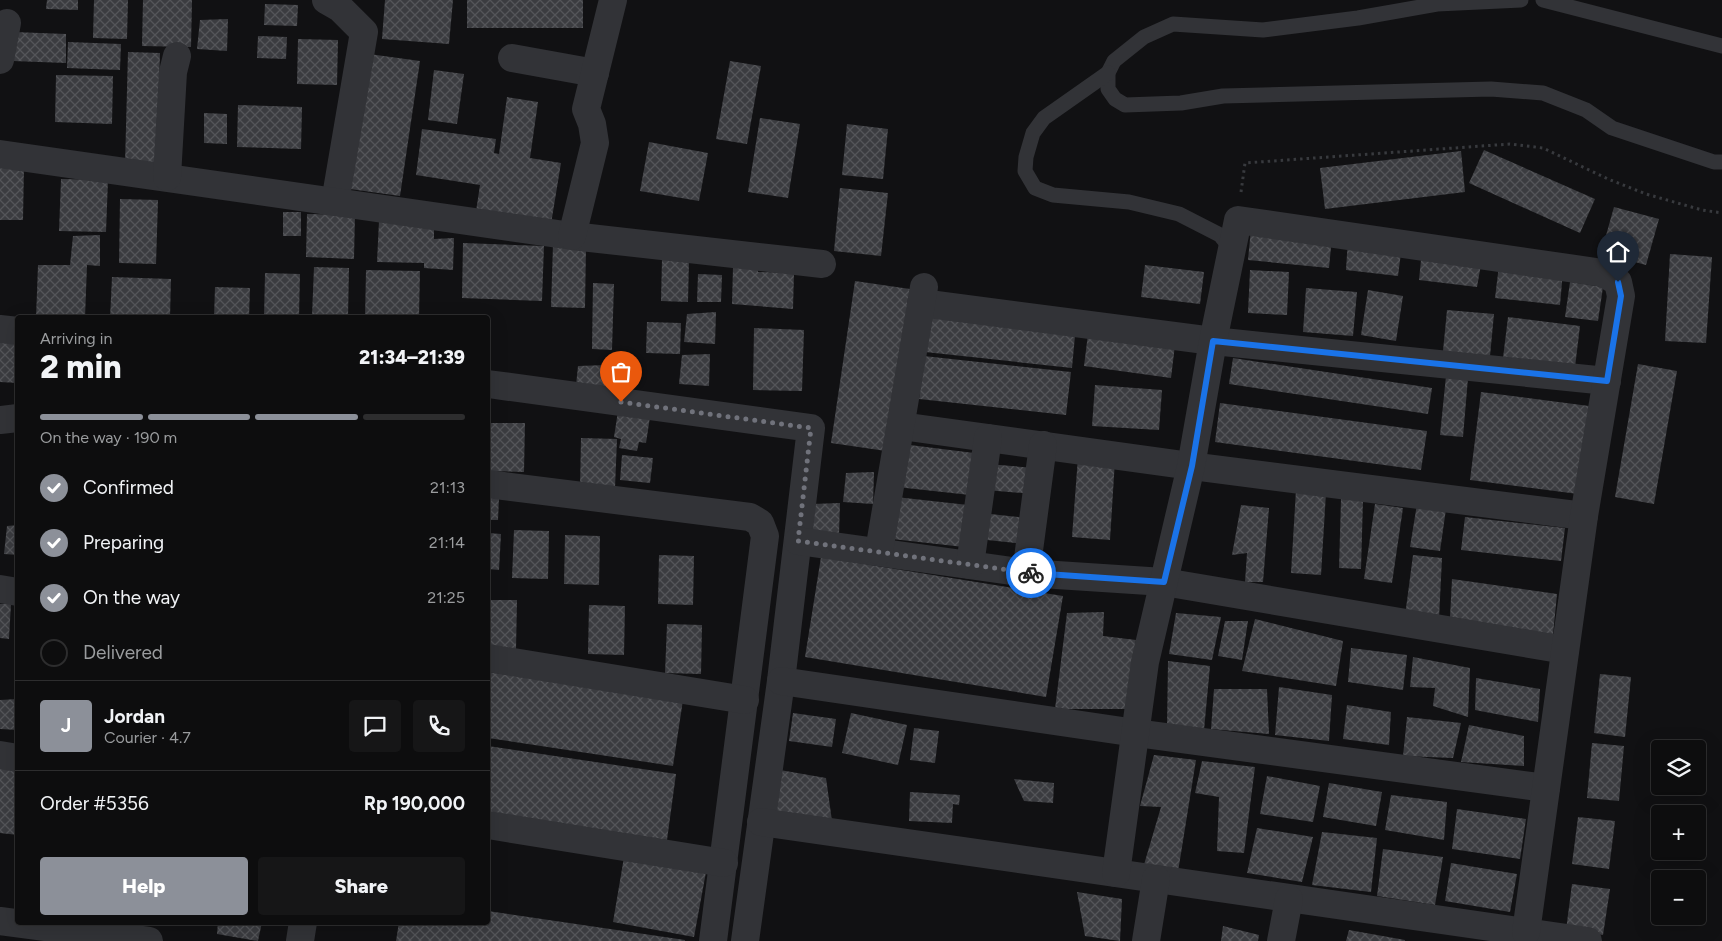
<!DOCTYPE html>
<meta charset="utf-8">
<style>
body{margin:0;font-family:Figtree,sans-serif;background:#161617;color:#f1f3f6;height:100vh;display:flex;flex-direction:column;font-size:19px;white-space:nowrap}
*{box-sizing:border-box;margin:0}
p{font-size:16px;color:#9a9c9e}
.icon{flex:none;width:28px;height:28px;fill:none;stroke:currentColor;stroke-width:2;stroke-linecap:round;stroke-linejoin:round}
.map{position:relative;flex:1;overflow:hidden}
.side{position:absolute;left:15px;top:315px;width:475px;height:610px;display:flex;flex-direction:column;background:#0d0d0e;border-radius:5px;box-shadow:0 5px 20px #0002,0 0 0 1px #2d2d2e}
.side>*{flex:none}
.fabs{position:absolute;left:1651px;top:740px;display:grid;gap:10px}
.fabs a{display:grid;place-items:center;width:55px;height:55px;border-radius:5px;background:#0d0d0e;box-shadow:0 5px 20px #0002,0 0 0 1px #2d2d2e;font-size:25px}
.pin{position:absolute;display:grid;place-items:center;width:42px;height:42px;color:#fff;margin:-51px -21px;border-radius:50% 50% 50% 0;rotate:-45deg;box-shadow:0 0 5px #0007}
.pin .icon{rotate:45deg}
.courier{position:absolute;display:grid;place-items:center;width:50px;height:50px;margin:-25px;border:4px solid #1a73e8;border-radius:50%;background:#fff;color:#222;box-shadow:0 1px 6px #0007}
.headline em{font-style:normal;font-weight:800}
.headline div{display:flex;flex-direction:column-reverse}
.headline{display:flex;align-items:center;justify-content:space-between;height:85px;padding:0 25px}
h1{font-size:32px;font-weight:800;line-height:38px}
.bar{display:grid;grid-template-columns:repeat(4,1fr);gap:8px 5px;align-content:center;height:60px;padding:0 25px}
.bar i{height:6px;border-radius:4px;background:#2d2d2e}
.bar .current{background:#8c9099}
.bar p{grid-column:span 4}
.line{display:flex;align-items:center;gap:12px;padding:0 25px;border-top:1px solid #2d2d2e}
.line div{flex:1}
.round{display:grid;place-items:center;flex:none;width:52px;height:52px;border-radius:5px;background:#161617}
ol{padding:0 25px;list-style:none}
li{display:flex;align-items:center;gap:15px;height:55px}
li p{margin-inline-start:auto}
li .icon{padding:5px;border-radius:50%;background:#8c9099;color:#fff;stroke-width:4}
li:last-child{color:#9a9c9e}
li i{width:28px;height:28px;border:2px solid #2d2d2e;border-radius:50%}
.primary-button{display:flex;gap:10px;margin-top:auto;padding:10px 25px}
.primary-button a{flex:1;height:58px;border-radius:5px;background:#8c9099;color:#fff;font-size:20px;font-weight:800;line-height:58px;text-align:center}
.primary-button a+a{background:#161617;color:#f1f3f6}
.map>svg:first-child{display:block}
</style>
<div class="map">
<svg width="1722" height="941" viewBox="0 0 1722 941">
<defs>
<pattern id="building-cross-hatch" width="8" height="8" patternUnits="userSpaceOnUse" patternTransform="scale(1.25)"><rect width="8" height="8" fill="#3b3c40"/><path d="M0 0l8 8M0 8l8-8" fill="none" stroke="#545559"/></pattern>
</defs>
<rect width="100%" height="100%" fill="#111113"/>
<g fill="url(#building-cross-hatch)">
<polygon points="47,0 78,0 78,10 46,9"/>
<polygon points="94,0 128,0 127,39 93,38"/>
<polygon points="143,0 192,0 191,47 142,46"/>
<polygon points="385,0 453,0 449,44 382,39"/>
<rect x="467" y="0" width="116" height="28"/>
<polygon points="265,4 298,5 297,26 264,25"/>
<polygon points="228,19 227,51 197,49 200,20"/>
<polygon points="14,32 66,34 66,63 13,61"/>
<polygon points="258,36 287,37 286,59 257,58"/>
<polygon points="298,39 338,40 337,85 297,84"/>
<polygon points="68,42 121,44 120,70 67,68"/>
<polygon points="128,52 160,53 157,165 125,164"/>
<polygon points="369,54 420,61 400,196 350,189"/>
<polygon points="730,61 761,66 747,144 716,139"/>
<polygon points="434,70 464,74 457,124 428,120"/>
<polygon points="56,75 113,76 112,124 55,122"/>
<polygon points="507,97 538,102 530,158 561,163 550,230 475,218 480,185 416,175 422,129 496,139 494,153 499,154"/>
<polygon points="238,105 302,107 301,149 237,147"/>
<polygon points="204,113 227,114 227,144 204,143"/>
<polygon points="760,118 800,124 788,198 748,192"/>
<polygon points="847,124 888,129 883,179 842,175"/>
<polygon points="649,142 708,153 699,201 640,191"/>
<polygon points="1484,150 1595,199 1580,233 1469,183"/>
<polygon points="1461,151 1465,192 1325,209 1320,168"/>
<polygon points="0,166 24,166 23,220 0,220"/>
<polygon points="61,179 108,180 106,232 59,231"/>
<polygon points="840,188 888,193 881,256 834,251"/>
<polygon points="120,199 158,200 156,264 119,263"/>
<polygon points="1614,207 1659,219 1646,265 1601,253"/>
<rect x="283" y="212" width="18" height="24"/>
<polygon points="307,214 355,215 354,259 306,257"/>
<polygon points="379,221 434,223 434,239 454,238 453,270 424,268 424,263 377,262"/>
<polygon points="1251,229 1332,237 1329,268 1248,260"/>
<polygon points="100,235 100,266 87,265 85,318 36,318 38,265 70,265 73,236"/>
<polygon points="1348,239 1402,245 1398,276 1346,270"/>
<polygon points="463,243 544,246 542,301 462,298"/>
<polygon points="553,245 586,246 585,308 551,307"/>
<polygon points="1422,250 1482,259 1477,287 1419,280"/>
<polygon points="1670,254 1712,257 1706,343 1665,341"/>
<polygon points="662,259 689,259 688,302 661,301"/>
<polygon points="1145,265 1204,272 1200,304 1141,297"/>
<polygon points="1499,265 1563,271 1560,305 1495,298"/>
<polygon points="314,267 349,268 348,317 312,316"/>
<polygon points="733,267 758,267 758,272 794,273 793,309 732,304"/>
<polygon points="366,270 420,271 419,318 365,318"/>
<polygon points="1250,270 1289,272 1287,315 1248,313"/>
<polygon points="265,273 300,274 299,318 264,318"/>
<polygon points="698,274 722,275 721,302 697,302"/>
<polygon points="112,277 171,279 170,318 110,318"/>
<polygon points="855,281 910,289 886,451 831,443"/>
<polygon points="1570,282 1603,287 1598,321 1565,317"/>
<polygon points="593,283 614,284 612,350 592,349"/>
<polygon points="215,287 250,288 249,318 214,318"/>
<polygon points="1306,288 1357,292 1353,336 1303,332"/>
<polygon points="1368,290 1403,296 1396,341 1361,335"/>
<polygon points="929,309 1076,325 1072,368 925,352"/>
<polygon points="1447,310 1494,314 1490,356 1443,351"/>
<polygon points="716,312 715,344 684,342 687,314"/>
<polygon points="1508,317 1580,326 1575,367 1503,358"/>
<polygon points="647,322 681,323 680,354 646,353"/>
<polygon points="754,328 804,330 802,391 753,390"/>
<polygon points="1088,334 1175,345 1171,378 1084,366"/>
<polygon points="0,342 18,343 18,383 0,382"/>
<polygon points="710,354 709,386 679,384 682,355"/>
<polygon points="924,356 1071,372 1066,415 919,399"/>
<polygon points="1233,358 1432,388 1428,414 1229,384"/>
<polygon points="1638,364 1677,371 1654,504 1615,497"/>
<polygon points="606,365 605,397 575,395 578,366"/>
<polygon points="1446,376 1468,378 1463,437 1440,435"/>
<polygon points="1095,385 1162,390 1159,430 1092,426"/>
<polygon points="1481,392 1589,406 1578,494 1470,480"/>
<polygon points="1220,403 1427,431 1421,470 1215,442"/>
<polygon points="618,411 650,417 646,443 639,442 637,451 619,448 621,439 614,437"/>
<polygon points="490,423 525,423 524,472 488,471"/>
<polygon points="581,438 617,439 615,488 580,487"/>
<polygon points="902,444 974,453 970,495 897,487"/>
<polygon points="622,455 653,458 650,483 620,480"/>
<polygon points="1078,457 1115,460 1110,540 1072,537"/>
<polygon points="988,464 1035,468 1033,494 986,490"/>
<polygon points="874,472 873,504 843,502 846,473"/>
<polygon points="1296,490 1326,493 1321,575 1291,573"/>
<polygon points="488,497 499,498 498,520 488,520"/>
<polygon points="896,497 968,505 964,547 892,539"/>
<polygon points="1341,499 1363,500 1361,569 1339,568"/>
<polygon points="840,503 839,535 809,533 812,504"/>
<polygon points="1375,504 1403,508 1392,583 1364,579"/>
<polygon points="1417,504 1446,509 1440,551 1410,547"/>
<polygon points="1241,505 1269,508 1263,582 1245,582 1247,553 1232,555"/>
<polygon points="981,513 1027,518 1025,544 978,539"/>
<polygon points="1465,517 1565,528 1561,561 1461,550"/>
<polygon points="18,525 18,555 4,554 7,526"/>
<polygon points="514,530 549,531 548,579 512,578"/>
<polygon points="488,533 501,534 499,570 488,569"/>
<polygon points="565,535 600,536 599,585 564,584"/>
<polygon points="659,555 694,556 693,605 658,604"/>
<polygon points="1413,555 1442,558 1439,619 1405,616"/>
<polygon points="821,557 1063,596 1046,697 805,657"/>
<polygon points="1452,579 1557,594 1553,635 1450,617"/>
<polygon points="488,600 517,600 516,649 488,648"/>
<polygon points="0,604 11,604 9,639 0,638"/>
<polygon points="589,605 625,606 624,655 588,654"/>
<polygon points="1104,612 1103,636 1136,640 1125,709 1055,709 1067,613"/>
<polygon points="1176,613 1221,617 1212,660 1169,654"/>
<polygon points="1255,619 1343,641 1336,686 1242,671"/>
<polygon points="1225,621 1248,621 1242,660 1218,656"/>
<polygon points="667,624 702,625 701,674 665,673"/>
<polygon points="1351,648 1407,655 1403,690 1348,682"/>
<polygon points="1413,657 1470,668 1468,717 1433,706 1435,688 1410,687"/>
<polygon points="1168,661 1210,666 1204,730 1167,727"/>
<polygon points="488,672 683,700 673,766 488,738"/>
<polygon points="1600,674 1631,677 1625,737 1594,733"/>
<polygon points="1476,678 1540,689 1538,722 1475,710"/>
<polygon points="1279,687 1332,695 1329,741 1275,735"/>
<polygon points="1214,689 1267,689 1269,734 1211,729"/>
<polygon points="18,699 18,730 0,729 0,700"/>
<polygon points="1347,705 1391,712 1389,745 1343,739"/>
<polygon points="793,713 836,719 832,747 789,741"/>
<polygon points="851,713 907,725 898,765 842,753"/>
<polygon points="1407,717 1461,723 1453,758 1403,756"/>
<polygon points="1469,725 1524,736 1524,766 1461,762"/>
<polygon points="914,728 939,731 935,763 910,760"/>
<polygon points="1592,743 1624,746 1619,801 1587,798"/>
<polygon points="488,746 676,774 667,840 488,813"/>
<polygon points="1154,755 1196,760 1178,872 1143,868 1161,807 1140,806"/>
<polygon points="1202,761 1255,767 1244,853 1217,851 1219,797 1195,793"/>
<polygon points="0,766 18,768 18,835 0,833"/>
<polygon points="780,770 826,778 832,821 773,812"/>
<polygon points="1267,776 1320,786 1313,822 1260,814"/>
<polygon points="1014,779 1054,783 1053,803 1024,801"/>
<polygon points="1329,783 1382,792 1376,826 1323,817"/>
<polygon points="910,792 960,795 959,805 953,804 952,823 909,821"/>
<polygon points="1391,795 1447,802 1444,840 1385,830"/>
<polygon points="1457,809 1526,819 1520,859 1452,849"/>
<polygon points="1578,817 1615,821 1609,869 1572,864"/>
<polygon points="1257,828 1313,837 1302,882 1247,873"/>
<polygon points="1322,832 1377,838 1371,892 1312,885"/>
<polygon points="1383,849 1443,857 1435,905 1377,896"/>
<polygon points="624,857 706,872 694,937 613,922"/>
<polygon points="1451,863 1517,874 1510,912 1445,901"/>
<polygon points="1572,884 1610,889 1603,935 1566,930"/>
<polygon points="1077,892 1122,899 1120,941 1085,936"/>
<polygon points="488,911 685,940 685,941 396,941 399,922 488,922"/>
<polygon points="218,922 262,922 258,941 217,934"/>
<polygon points="1223,926 1259,935 1258,941 1221,941"/>
<polygon points="1349,930 1405,940 1405,941 1346,941"/>
</g>
<g fill="none" stroke-linecap="round" stroke-linejoin="round">
<polyline stroke="#383a3e" stroke-width="3" stroke-dasharray="2.5 4" stroke-linecap="butt" points="1241,192 1245,163 1510,144 1543,148 1608,179 1646,194 1702,210 1722,213"/>
<g stroke="#323337" stroke-width="15">
<polyline points="1521,0 1437,4 1358,18 1263,30 1173,24 1144,37 1114,61 1108,73 1108,89 1115,99 1125,105 1181,103 1223,96 1491,89 1543,93 1586,110 1612,128 1714,162 1722,162"/>
<polyline points="1543,0 1722,46"/>
<polyline points="1108,73 1044,118 1033,133 1026,157 1025,171 1035,188 1053,195 1129,202 1179,214 1220,235 1232,250"/>
</g>
<g stroke="#323337" stroke-width="28">
<polyline points="326,0 340,8 364,32 335,202"/>
<polyline points="512,58 595,73"/>
<polyline points="0,60 7,23"/>
<polyline points="0,154 572,236 822,264"/>
<polyline points="167,177 173,72 177,56"/>
<polyline points="572,236 595,143 592,124 586,109 613,0"/>
<polyline points="921,303 1213,341 1607,381"/>
<polyline points="0,329 18,331"/>
<polyline points="488,384 811,428 781,681 745,941"/>
<polyline points="0,420 18,418"/>
<polyline points="901,426 1191,466 1584,516"/>
<polyline points="488,484 750,517 760,523 765,536 713,941"/>
<polyline points="798,541 1026,573 1164,582 1565,650"/>
<polyline points="879,551 924,287"/>
<polyline points="970,565 988,438"/>
<polyline points="1026,573 1043,445"/>
<polyline points="0,589 18,592"/>
<polyline points="488,658 745,700"/>
<polyline points="781,681 1136,733 1546,788"/>
<polyline points="0,755 18,758"/>
<polyline points="761,822 1588,941"/>
<polyline points="488,825 724,863"/>
<polyline points="1116,873 1145,662 1191,466 1213,341 1238,220 1603,273 1618,282 1621,296 1584,516 1526,932"/>
<polyline points="0,921 149,941"/>
<polyline points="300,941 303,922"/>
<polyline points="1146,941 1156,879"/>
<polyline points="1281,941 1289,899"/>
</g>
</g>
<g fill="none" stroke-linecap="round" stroke-linejoin="round">
<polyline stroke="#70727b" stroke-width="5" stroke-dasharray="0 9" points="621,402 811,428 798,541 1031,573"/>
<polyline stroke="#1a73e8" stroke-width="6" points="1031,573 1164,582 1192,466 1213,341 1607,381 1621,296 1618,282"/>
</g>
</svg>
<div class="fabs">
<a><svg class="icon" aria-label="layers" viewBox="0 0 24 24"><path d="M12 4l9 5-9 5-9-5zM3 14l9 5 9-5"/></svg></a>
<a>+</a>
<a>−</a>
</div>
<div class="pin" style="left:621px;top:402px;background:#ea580c"><svg class="icon" aria-label="bag" viewBox="0 0 24 24"><path d="M5 8h14l-1 12H6zM9 8a3 3 0 0 1 6 0"/></svg></div>
<div class="pin" style="left:1618px;top:282px;background:#1f2937"><svg class="icon" aria-label="home" viewBox="0 0 24 24"><path d="M3 11l9-7 9 7M6 9v11h12V9"/></svg></div>
<div class="courier" style="left:1031px;top:573px"><svg class="icon" aria-label="bike" viewBox="0 0 24 24"><circle cx="6" cy="16" r="4"/><circle cx="18" cy="16" r="4"/><path d="M6 16l4-8h5l3 8M10 8l3 8H6M13 5h3"/></svg></div>
<section class="side">
<div class="headline"><div><h1>2 min</h1><p>Arriving in</p></div><em>21:34–21:39</em></div>
<div class="bar"><i class="current"></i><i class="current"></i><i class="current"></i><i></i><p>On the way · 190 m</p></div>
<ol>
<li><svg class="icon" aria-label="check" viewBox="0 0 24 24"><path d="M5 12l5 5 9-10"/></svg>Confirmed<p>21:13</p></li>
<li><svg class="icon" aria-label="check" viewBox="0 0 24 24"><path d="M5 12l5 5 9-10"/></svg>Preparing<p>21:14</p></li>
<li><svg class="icon" aria-label="check" viewBox="0 0 24 24"><path d="M5 12l5 5 9-10"/></svg>On the way<p>21:25</p></li>
<li><i></i>Delivered</li>
</ol>
<div class="line" style="height:90px"><b class="round" style="background:#8c9099;color:#fff">J</b><div><b>Jordan</b><p>Courier · 4.7</p></div><a class="round"><svg class="icon" aria-label="chat" viewBox="0 0 24 24"><path d="M4 5h16v11H9l-5 4z"/></svg></a><a class="round"><svg class="icon" aria-label="phone" viewBox="0 0 24 24"><path d="M5 4h4l2 5-3 2q2 4 5 5l2-3 5 2v4C11 20 4 13 5 4z"/></svg></a></div>
<div class="line" style="height:65px"><div>Order #5356</div><b>Rp 190,000</b></div>
<div class="primary-button"><a>Help</a><a>Share</a></div>
</section>
</div>
